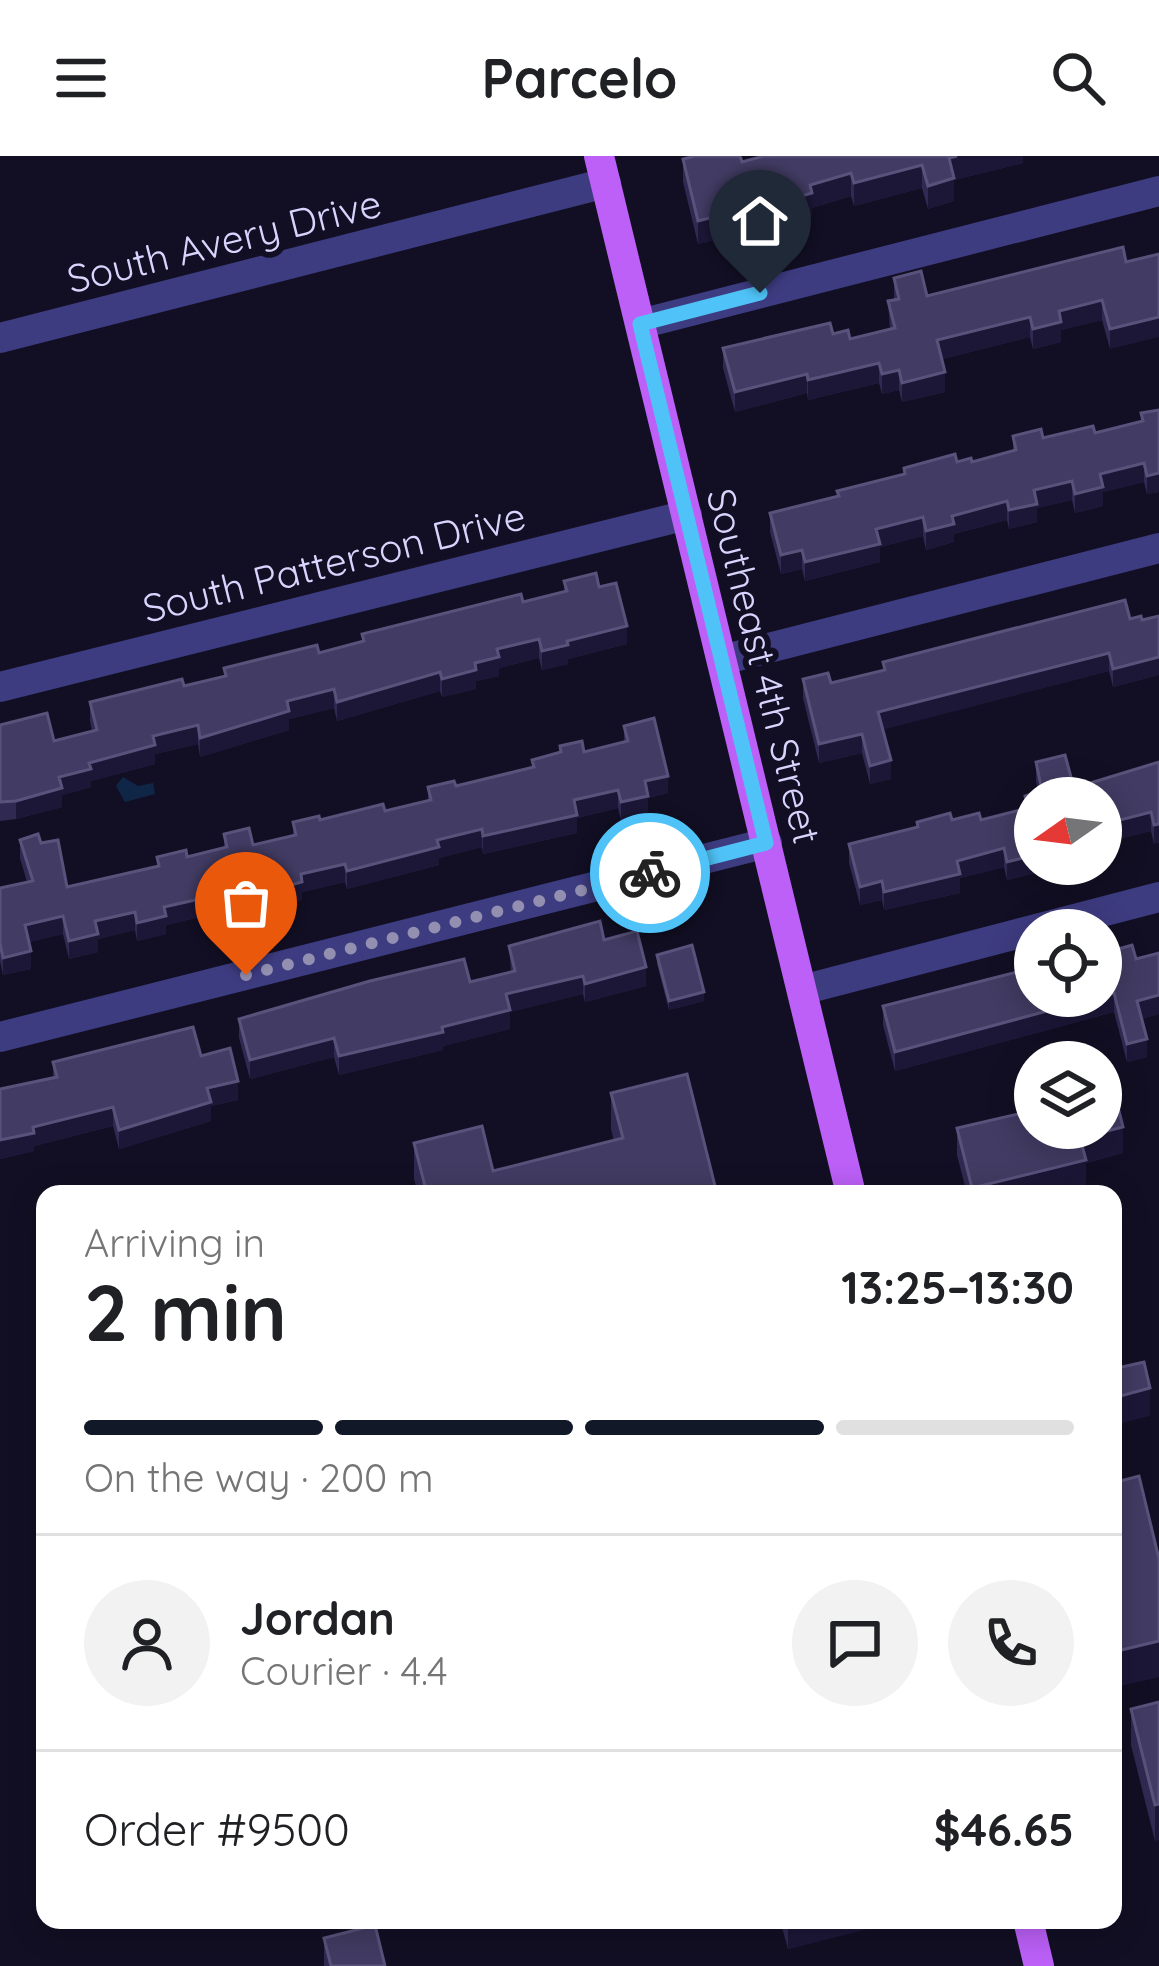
<!DOCTYPE html>
<meta charset="utf-8">
<style>
body{margin:0;font-family:Quicksand,sans-serif;background:#f2f2f2;color:#202124;height:100vh;display:flex;flex-direction:column;font-size:45px;white-space:nowrap}
*{box-sizing:border-box;margin:0}
p{font-size:39px;color:#757577}
.icon{flex:none;width:66px;height:66px;fill:none;stroke:currentColor;stroke-width:2;stroke-linecap:round;stroke-linejoin:round}
.map{position:relative;flex:1;overflow:hidden}
.drawer{position:absolute;left:36px;top:1029px;width:1086px;height:744px;display:flex;flex-direction:column;background:#fff;border-radius:24px;box-shadow:0 6px 30px #0003}
.drawer>*{flex:none}
.needle{width:78px;rotate:256deg}
.tools{position:absolute;left:1014px;top:621px;display:grid;gap:24px}
.tools a{display:grid;place-items:center;width:108px;height:108px;border-radius:50%;background:#fff;box-shadow:0 6px 30px #0003;font-size:60px}
.pin{position:absolute;display:grid;place-items:center;width:102px;height:102px;color:#fff;margin:-123px -51px;border-radius:50% 50% 50% 0;rotate:-45deg;box-shadow:0 0 12px #0007}
.pin .icon{rotate:45deg}
.courier{position:absolute;display:grid;place-items:center;width:120px;height:120px;margin:-60px;border:9px solid #4fc3f7;border-radius:50%;background:#fff;color:#222;box-shadow:0 3px 15px #0007}
.headline em{font-style:normal;font-weight:800}
.headline div{display:flex;flex-direction:column-reverse}
.headline{display:flex;align-items:center;justify-content:space-between;height:204px;padding:0 48px}
h1{font-size:78px;font-weight:800;line-height:90px}
.bar{display:grid;grid-template-columns:repeat(4,1fr);gap:18px 12px;align-content:center;height:144px;padding:0 48px}
.bar i{height:15px;border-radius:9px;background:#e0e0e0}
.bar .selected{background:#111827}
.bar p{grid-column:span 4}
.line{display:flex;align-items:center;gap:30px;padding:0 48px;border-top:3px solid #e0e0e0}
.line div{flex:1}
.round{display:grid;place-items:center;flex:none;width:126px;height:126px;border-radius:63px;background:#f2f2f2}
header{display:flex;justify-content:space-between;align-items:center;height:156px;padding:0 48px;background:#fff;font-size:54px;font-weight:800}
.map>svg:first-child{display:block}
</style>
<header><svg class="icon" aria-label="menu" viewBox="0 0 24 24"><path d="M4 6h16M4 12h16M4 18h16"/></svg>Parcelo<svg class="icon" aria-label="search" viewBox="0 0 24 24"><circle cx="10" cy="10" r="6"/><path d="M15 15l6 6"/></svg></header>
<div class="map">
<svg width="1159" height="1810" viewBox="0 0 1159 1810">
<rect width="100%" height="100%" fill="#120f24"/>
<polygon fill="#102647" points="123,621 138,630 153,627 155,638 125,646 116,630"/>
<g fill="none" stroke-linecap="round" stroke-linejoin="round">
<g stroke="#3e3c81" stroke-width="30">
<polyline points="640,168 1159,35"/>
<polyline points="0,182 606,27"/>
<polyline points="722,504 1159,392"/>
<polyline points="0,531 687,359"/>
<polyline points="802,834 1159,741"/>
<polyline points="0,881 767,687"/>
</g>
<g stroke="#bc60f8" stroke-width="30">
<polyline points="599,0 851,1038"/>
<polyline points="1028,1764 1039,1810"/>
</g>
</g>
<g fill="#302951">
<polygon points="1023,0 1023,7 954,24 954,45 928,53 922,32 854,50 851,40 812,52 812,60 779,70 772,48 736,56 736,65 726,67 726,81 698,88 683,26 683,3 742,6"/>
<polygon points="1123,91 1110,193 1102,164 1061,174 1061,186 1033,193 1030,181 942,203 945,236 902,246 899,234 882,238 879,227 808,244 807,237 735,256 723,212 723,192 833,178 850,183 890,173 888,145 894,144 894,122 927,140"/>
<polygon points="1159,254 1159,336 1147,338 1144,326 1103,336 1103,350 1075,357 1072,344 1037,352 1037,366 1009,373 1007,364 954,378 954,386 926,394 923,380 880,391 880,406 805,425 802,413 781,418 770,376 770,357 837,340 837,335 904,318 904,312 957,306 972,306 1013,295 1013,280 1043,282 1095,277 1141,266 1141,257"/>
<polygon points="564,425 599,431 627,488 568,503 568,508 542,514 539,502 499,512 499,520 476,525 476,533 442,541 440,535 337,565 334,552 289,563 289,574 200,601 198,588 155,598 155,608 91,625 91,631 62,639 62,651 16,663 0,665 0,569 54,585 92,575 90,565 90,546 184,530 224,520 224,512 319,497 362,486 362,478 523,446 564,436"/>
<polygon points="1159,460 1159,519 1113,531 1109,515 882,573 891,623 870,628 862,597 819,607 803,542 803,523 831,527 883,515 883,506 1130,463 1142,464"/>
<polygon points="624,570 668,637 648,642 648,657 621,664 618,652 577,662 577,677 483,698 482,691 439,702 439,709 347,733 345,726 302,736 302,744 207,770 204,760 166,769 166,778 137,785 135,774 98,783 98,796 69,803 63,778 29,786 31,813 3,819 0,805 0,732 27,726 20,702 20,684 41,687 67,731 157,711 157,701 187,701 224,692 224,678 253,689 293,680 293,666 385,655 428,645 428,631 456,630 532,611 532,604 560,597 560,590 584,596 624,586"/>
<polygon points="1036,606 1074,632 1159,606 1154,688 1151,675 1115,684 1115,697 1101,700 1101,642 1035,708 1038,708 1035,709 1035,717 1007,724 1004,711 960,722 960,737 884,754 882,744 860,749 849,707 849,688 917,672 917,666 981,664 1025,653 1025,640 1038,636 1036,625"/>
<polygon points="604,784 646,830 585,846 583,838 510,856 510,873 443,890 443,894 339,919 334,901 250,923 239,882 239,863 470,826 511,816 509,790"/>
<polygon points="1159,797 1159,858 1141,863 1147,901 1127,906 1114,856 895,915 883,869 883,850 1018,821 1136,803"/>
<polygon points="657,799 704,845 669,854 657,808"/>
<polygon points="201,900 238,944 211,950 211,965 119,993 113,970 34,990 34,995 0,1003 0,933 53,922 53,906"/>
<polygon points="611,937 717,1038 418,1038 414,1023 414,987 493,1015 614,985 611,973"/>
<polygon points="957,972 1123,997 1086,1007 1086,1030 1054,1038 967,1038 957,999"/>
<polygon points="1159,1546 1155,1685 1131,1589 1131,1553"/>
<polygon points="780,1764 870,1764 870,1772 788,1793"/>
<polygon points="324,1782 385,1810 324,1810"/>
</g>
<g fill="#1c1737">
<polygon points="957,0 1023,0 1023,7 954,24 954,45 928,53 928,30 949,2"/>
<polygon points="922,9 922,32 854,50 854,27"/>
<polygon points="851,17 851,40 812,52 812,60 779,70 779,47 810,29"/>
<polygon points="772,24 772,48 736,56 736,65 726,67 726,81 698,88 698,65 723,45 734,33"/>
<polygon points="1102,144 1102,164 1061,174 1061,186 1033,193 1033,173 1059,155"/>
<polygon points="1030,161 1030,181 937,204 937,184"/>
<polygon points="1159,161 1159,181 1110,193 1110,173"/>
<polygon points="879,207 879,227 808,244 808,224"/>
<polygon points="899,214 899,234 882,238 882,218"/>
<polygon points="945,216 945,236 902,246 902,227"/>
<polygon points="807,218 807,237 735,256 735,236"/>
<polygon points="1144,307 1144,326 1103,336 1103,350 1075,357 1075,338 1100,318"/>
<polygon points="1159,317 1159,336 1147,338 1147,320"/>
<polygon points="1072,325 1072,344 1037,352 1037,366 1009,373 1009,354 1034,334"/>
<polygon points="1007,345 1007,364 954,378 954,386 926,394 926,375 952,360"/>
<polygon points="923,361 923,380 880,391 880,406 805,425 805,406 876,373"/>
<polygon points="802,394 802,413 781,418 781,399"/>
<polygon points="627,470 627,488 568,503 568,508 542,514 542,495 567,485"/>
<polygon points="539,483 539,502 499,512 499,520 476,525 476,533 442,541 442,523 497,493"/>
<polygon points="1109,497 1109,515 878,575 878,556"/>
<polygon points="1159,501 1159,519 1113,531 1113,513"/>
<polygon points="440,516 440,535 337,565 337,546"/>
<polygon points="334,533 334,552 289,563 289,574 200,601 200,582 287,545"/>
<polygon points="198,569 198,588 155,598 155,608 91,625 91,631 62,639 62,651 16,663 16,645 59,621 153,580"/>
<polygon points="862,578 862,597 819,607 819,588"/>
<polygon points="891,604 891,623 870,628 870,610"/>
<polygon points="668,620 668,637 648,642 648,657 621,664 621,646 645,625"/>
<polygon points="618,634 618,652 577,662 577,677 483,698 483,680 574,644"/>
<polygon points="1151,656 1151,675 1115,684 1115,697 1101,700 1101,682 1112,666"/>
<polygon points="1159,668 1159,687 1154,688 1154,669"/>
<polygon points="482,673 482,691 439,702 439,709 347,733 347,715 437,684"/>
<polygon points="1035,690 1035,708 1038,708 1035,709 1035,717 1007,724 1007,706"/>
<polygon points="1004,692 1004,711 960,722 960,737 884,754 884,736 957,705"/>
<polygon points="345,708 345,726 302,736 302,744 207,770 207,752 301,718"/>
<polygon points="882,725 882,744 860,749 860,731"/>
<polygon points="204,742 204,760 166,769 166,778 137,785 137,767 164,751"/>
<polygon points="135,756 135,774 98,783 98,796 69,803 69,785 95,765"/>
<polygon points="63,760 63,778 25,787 25,769"/>
<polygon points="31,795 31,813 3,819 3,802"/>
<polygon points="646,811 646,830 585,846 585,828"/>
<polygon points="583,820 583,838 510,856 510,873 443,890 443,894 339,919 339,900 442,871 506,838"/>
<polygon points="704,836 704,845 669,854 669,845"/>
<polygon points="1114,837 1114,856 895,915 895,896"/>
<polygon points="1159,839 1159,858 1137,864 1137,845"/>
<polygon points="334,882 334,901 250,923 250,904"/>
<polygon points="1147,883 1147,901 1127,906 1127,888"/>
<polygon points="238,925 238,944 211,950 211,965 119,993 119,974 207,932"/>
<polygon points="113,951 113,970 34,990 34,995 0,1003 0,984 33,971"/>
<polygon points="1123,971 1123,997 1086,1007 1086,1030 1054,1038 972,1038 972,1032 1080,982"/>
<polygon points="1150,1232 1150,1260 1114,1269 1113,1286 1113,1242"/>
<polygon points="1159,1485 1159,1521 1113,1532 1113,1496"/>
<polygon points="1159,1648 1159,1684 1155,1685 1155,1649"/>
<polygon points="788,1764 870,1764 870,1772 788,1793"/>
</g>
<g fill="#423b63" stroke="#59537c" stroke-width="3">
<polygon points="695,0 740,0 742,6 764,0 957,0 949,2 954,22 928,30 922,9 854,27 851,17 810,29 812,37 779,47 772,24 734,33 736,41 723,45 726,58 698,65 683,3"/>
<polygon points="1123,91 1126,106 1159,98 1159,161 1110,173 1102,144 1059,155 1061,166 1033,173 1030,161 937,184 945,216 902,227 899,214 882,218 879,207 808,224 807,218 735,236 723,192 830,167 833,178 848,174 850,183 895,172 888,145 899,143 894,122 921,115 927,140"/>
<polygon points="1159,254 1159,317 1147,320 1144,307 1100,318 1103,331 1075,338 1072,325 1034,334 1037,348 1009,354 1007,345 952,360 954,368 926,375 923,361 876,373 880,388 805,406 802,394 781,399 770,357 839,340 837,335 905,318 904,312 955,298 957,306 971,302 972,306 1016,294 1013,280 1041,273 1043,282 1093,270 1095,277 1143,265 1141,257"/>
<polygon points="596,417 599,431 616,427 627,470 567,485 568,489 542,495 539,483 497,493 499,501 475,507 476,514 442,523 440,516 337,546 334,533 287,545 289,555 200,582 198,569 153,580 155,589 89,607 91,613 59,621 62,632 16,645 0,646 0,569 47,557 54,585 97,574 90,546 182,523 184,530 226,520 224,512 317,489 319,497 364,485 362,478 521,438 523,446 567,435 564,425"/>
<polygon points="1125,444 1130,463 1141,460 1142,464 1159,460 1159,501 1113,513 1109,497 878,556 891,604 870,610 862,578 819,588 803,523 828,517 831,527 885,514 883,506"/>
<polygon points="654,562 668,620 645,625 648,640 621,646 618,634 574,644 577,659 483,680 482,673 437,684 439,691 347,715 345,708 301,718 302,726 207,752 204,742 164,751 166,760 137,767 135,756 95,765 98,778 69,785 63,760 25,769 31,795 3,802 0,787 0,732 33,725 20,684 38,678 41,687 58,684 67,731 159,710 157,701 186,694 187,701 227,691 224,678 249,672 253,689 296,679 293,666 319,660 320,664 383,648 385,655 431,644 428,631 454,625 456,630 534,611 532,604 561,596 560,590 582,585 584,596 628,585 624,570"/>
<polygon points="1065,599 1074,632 1159,606 1159,668 1154,669 1151,656 1112,666 1115,678 1101,682 1101,642 1035,642 1035,690 1033,691 1035,699 1007,706 1004,692 957,705 960,718 884,736 882,725 860,731 849,688 918,671 917,666 950,657 952,664 979,657 981,664 1028,652 1025,640 1042,635 1036,606"/>
<polygon points="600,765 604,784 637,775 646,811 585,828 583,820 506,838 510,854 442,871 443,876 339,900 334,882 250,904 239,863 370,825 464,803 470,826 515,815 509,790"/>
<polygon points="692,789 704,836 669,845 657,799"/>
<polygon points="1132,789 1136,803 1159,797 1159,839 1137,845 1147,883 1127,888 1114,837 895,896 883,850 1017,816 1018,821 1035,816 1035,840 1101,840 1101,798"/>
<polygon points="193,871 201,900 230,892 238,925 207,932 211,946 119,974 113,951 33,971 34,977 0,984 0,933 57,921 53,906"/>
<polygon points="687,918 717,1038 427,1038 414,987 482,970 493,1015 623,982 611,937"/>
<polygon points="1114,935 1123,971 1080,982 1086,1004 972,1032 957,972 1035,954 1035,972 1101,972 1101,938"/>
<polygon points="1144,1206 1150,1232 1113,1242 1113,1213"/>
<polygon points="1139,1320 1159,1403 1159,1485 1113,1496 1113,1327"/>
<polygon points="1159,1546 1159,1648 1155,1649 1131,1553"/>
<polygon points="375,1769 385,1810 331,1810 324,1782"/>
</g>
<g fill="none" stroke-linecap="round" stroke-linejoin="round">
<polyline stroke="#938fb1" stroke-width="12" stroke-dasharray="0 21.6" points="246,819 650,717"/>
<polyline stroke="#4fc3f7" stroke-width="15" points="650,717 766,687 640,168 760,137"/>
</g>
<g text-anchor="middle" stroke-width="12" stroke-linejoin="round" paint-order="stroke">
<g font-size="39" fill="#d8d4fd" stroke="#120f24">
<text transform="translate(224 85) rotate(-14)" y="14">South Avery Drive</text>
<text transform="translate(334 406) rotate(-14)" y="14">South Patterson Drive</text>
<text transform="translate(764 510) rotate(76)" y="14">Southeast 4th Street</text>
</g>
</g>
</svg>
<div class="tools">
<a><svg class="needle" viewBox="-14 -14 28 28"><path d="M0-13l5 13h-10z" fill="#e53935"/><path d="M0 13l5-13h-10z" fill="#757577"/></svg></a>
<a><svg class="icon" aria-label="locate" viewBox="0 0 24 24"><circle cx="12" cy="12" r="6"/><path d="M12 2v4M12 18v4M2 12h4M18 12h4"/></svg></a>
<a><svg class="icon" aria-label="layers" viewBox="0 0 24 24"><path d="M12 4l9 5-9 5-9-5zM3 14l9 5 9-5"/></svg></a>
</div>
<div class="pin" style="left:246px;top:819px;background:#ea580c"><svg class="icon" aria-label="bag" viewBox="0 0 24 24"><path d="M5 8h14l-1 12H6zM9 8a3 3 0 0 1 6 0"/></svg></div>
<div class="pin" style="left:760px;top:137px;background:#1f2937"><svg class="icon" aria-label="home" viewBox="0 0 24 24"><path d="M3 11l9-7 9 7M6 9v11h12V9"/></svg></div>
<div class="courier" style="left:650px;top:717px"><svg class="icon" aria-label="bike" viewBox="0 0 24 24"><circle cx="6" cy="16" r="4"/><circle cx="18" cy="16" r="4"/><path d="M6 16l4-8h5l3 8M10 8l3 8H6M13 5h3"/></svg></div>
<section class="drawer">
<div class="headline"><div><h1>2 min</h1><p>Arriving in</p></div><em>13:25–13:30</em></div>
<div class="bar"><i class="selected"></i><i class="selected"></i><i class="selected"></i><i></i><p>On the way · 200 m</p></div>
<div class="line" style="height:216px"><a class="round"><svg class="icon" aria-label="person" viewBox="0 0 24 24"><circle cx="12" cy="8" r="4"/><path d="M4 21q1-7 8-7t8 7"/></svg></a><div><b>Jordan</b><p>Courier · 4.4</p></div><a class="round"><svg class="icon" aria-label="chat" viewBox="0 0 24 24"><path d="M4 5h16v11H9l-5 4z"/></svg></a><a class="round"><svg class="icon" aria-label="phone" viewBox="0 0 24 24"><path d="M5 4h4l2 5-3 2q2 4 5 5l2-3 5 2v4C11 20 4 13 5 4z"/></svg></a></div>
<div class="line" style="height:156px"><div>Order #9500</div><b>$46.65</b></div>
</section>
</div>
